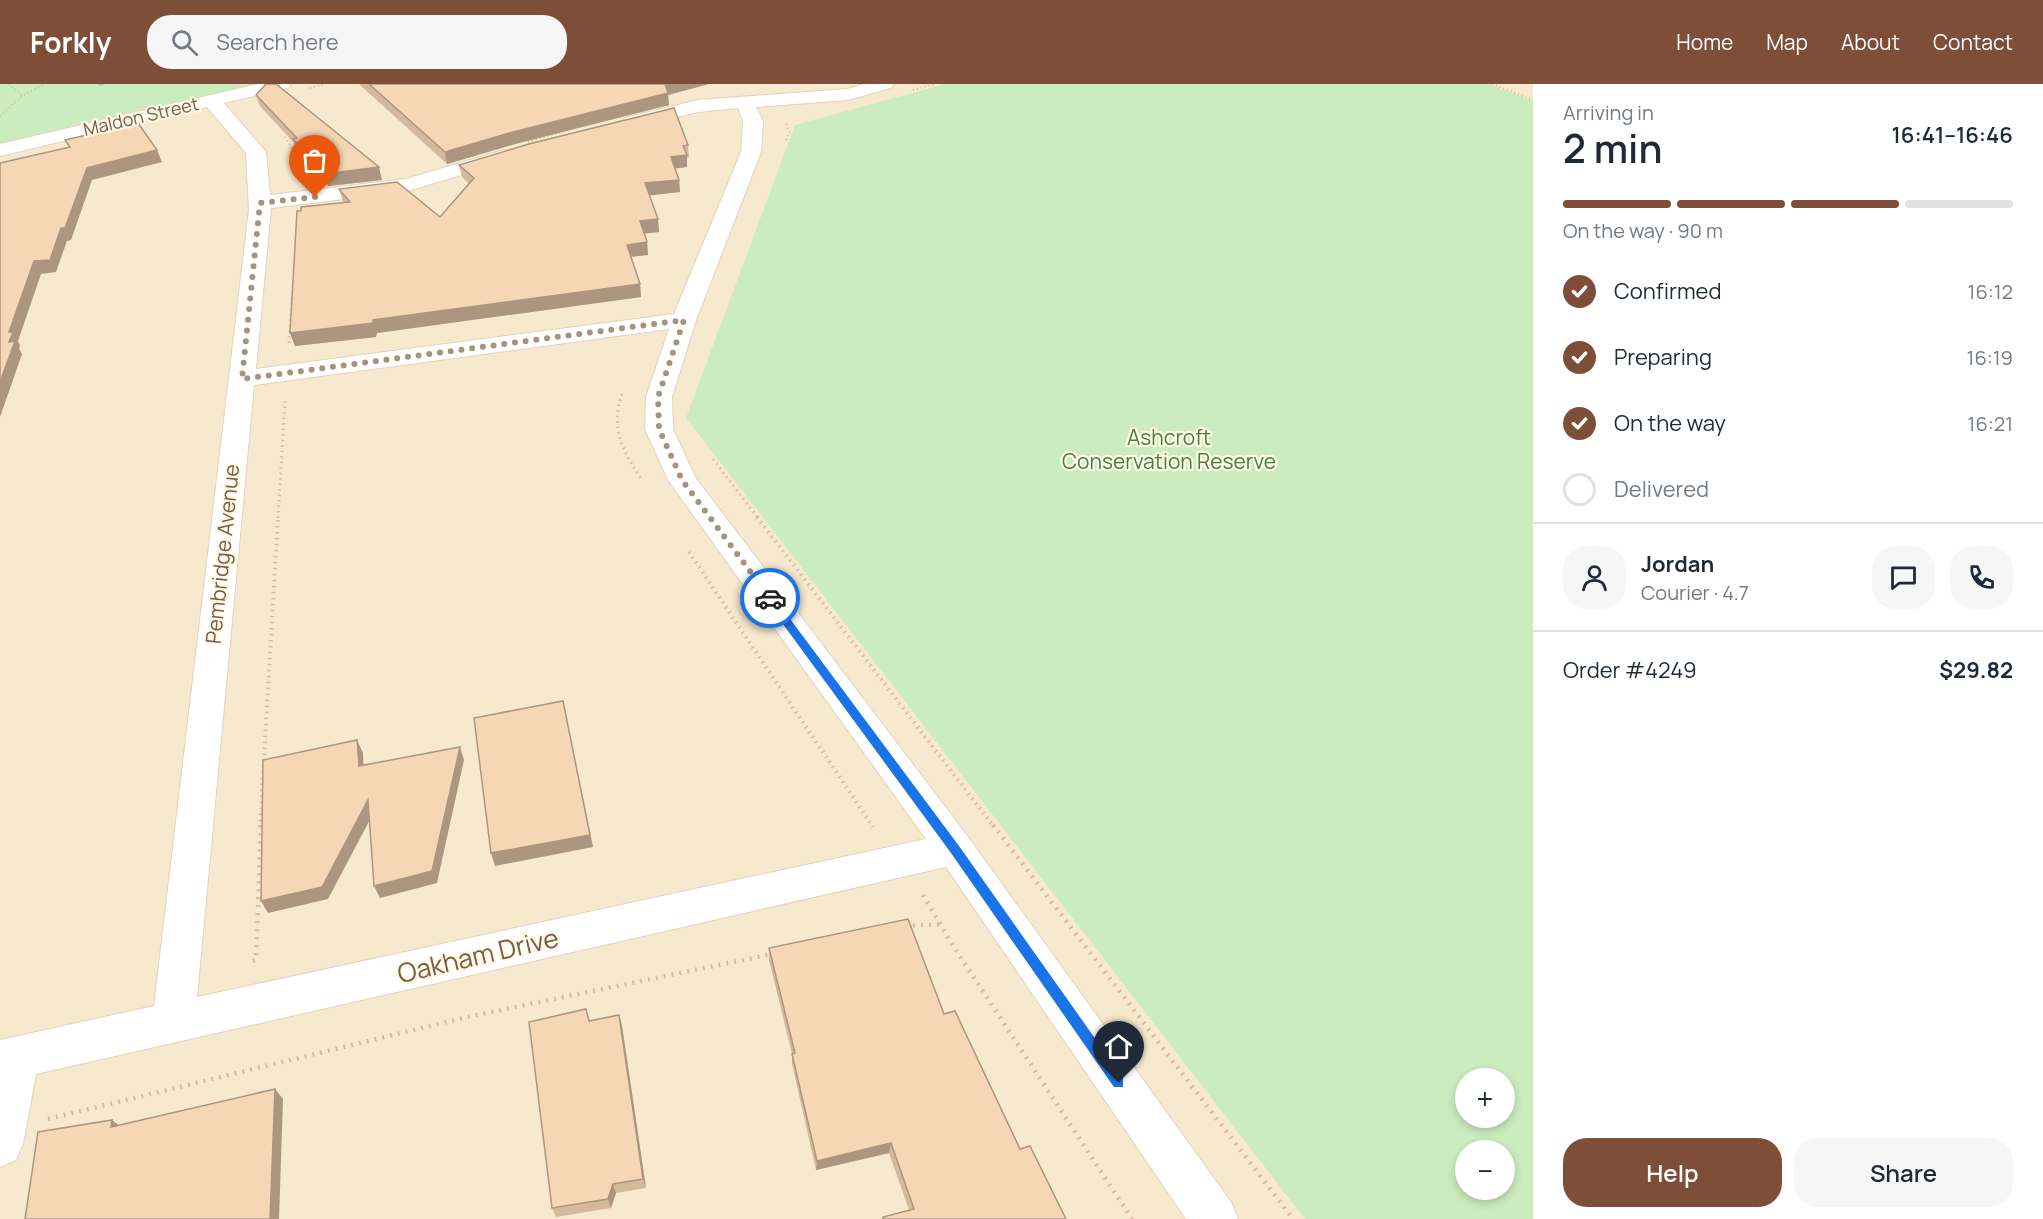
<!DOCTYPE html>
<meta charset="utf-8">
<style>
body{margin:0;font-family:Manrope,sans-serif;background:#f6f6f7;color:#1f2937;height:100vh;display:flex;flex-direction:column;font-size:22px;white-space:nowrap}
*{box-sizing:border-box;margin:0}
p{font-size:20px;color:#747a83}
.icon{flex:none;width:33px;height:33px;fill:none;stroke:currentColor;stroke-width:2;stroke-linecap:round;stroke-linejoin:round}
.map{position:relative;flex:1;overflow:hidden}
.sheet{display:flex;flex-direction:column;background:#fff;width:510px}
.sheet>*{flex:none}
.buttons{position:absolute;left:1455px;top:984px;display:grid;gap:12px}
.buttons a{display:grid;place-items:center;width:60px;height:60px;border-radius:50%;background:#fff;box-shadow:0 3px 9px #0003;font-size:30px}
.pin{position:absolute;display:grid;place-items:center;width:51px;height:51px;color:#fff;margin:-62px -26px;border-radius:50% 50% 50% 0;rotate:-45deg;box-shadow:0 0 6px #0007}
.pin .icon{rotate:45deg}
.courier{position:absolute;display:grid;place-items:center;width:60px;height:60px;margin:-30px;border:4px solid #1a73e8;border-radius:50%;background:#fff;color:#222;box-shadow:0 2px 8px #0007}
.overview em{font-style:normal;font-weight:600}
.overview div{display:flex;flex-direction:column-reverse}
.overview{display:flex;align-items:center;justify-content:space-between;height:102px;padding:0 30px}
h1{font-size:39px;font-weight:600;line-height:45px}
.bar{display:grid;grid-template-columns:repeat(4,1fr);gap:9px 6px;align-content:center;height:72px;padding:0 30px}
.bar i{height:8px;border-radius:4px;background:#e0e1e3}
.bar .selected{background:#7e4e39}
.bar p{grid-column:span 4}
.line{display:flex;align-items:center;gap:15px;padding:0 30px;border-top:2px solid #e0e1e3}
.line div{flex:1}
.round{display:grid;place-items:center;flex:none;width:63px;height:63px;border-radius:24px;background:#f6f6f7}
ol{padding:0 30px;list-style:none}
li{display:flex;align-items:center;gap:18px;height:66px}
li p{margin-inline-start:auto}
li .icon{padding:6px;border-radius:50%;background:#7e4e39;color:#fff;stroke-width:4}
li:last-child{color:#747a83}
li i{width:33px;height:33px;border:3px solid #e0e1e3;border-radius:50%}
.action{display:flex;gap:12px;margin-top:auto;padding:12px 30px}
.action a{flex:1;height:69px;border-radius:24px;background:#7e4e39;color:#fff;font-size:24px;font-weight:600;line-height:69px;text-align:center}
.action a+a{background:#f6f6f7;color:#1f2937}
header{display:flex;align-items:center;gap:36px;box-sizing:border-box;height:84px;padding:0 30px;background:#7e4e39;color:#fff}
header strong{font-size:28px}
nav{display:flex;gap:33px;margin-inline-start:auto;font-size:21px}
.search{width:420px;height:54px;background:#f6f6f7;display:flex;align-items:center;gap:15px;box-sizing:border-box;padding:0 21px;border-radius:24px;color:#747a83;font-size:22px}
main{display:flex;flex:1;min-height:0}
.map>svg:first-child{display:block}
</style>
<header>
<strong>Forkly</strong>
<div class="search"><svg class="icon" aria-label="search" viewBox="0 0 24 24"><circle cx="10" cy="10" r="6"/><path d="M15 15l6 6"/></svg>Search here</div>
<nav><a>Home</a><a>Map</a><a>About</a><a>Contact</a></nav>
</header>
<main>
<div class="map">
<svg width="1533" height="1135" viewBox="0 0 1533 1135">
<rect width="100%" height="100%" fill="#fef6e0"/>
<path fill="#f6e9ce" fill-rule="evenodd" d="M256,0H1533V1135H0V61ZM1466,994H1504V1034H1466ZM1466,1066H1504V1106H1466Z"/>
<g fill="#cbecbe" fill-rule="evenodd">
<polygon points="0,0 256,0 0,61"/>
<path d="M945,0H1488L1533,17V1135H1305L686,334L795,41ZM1504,994V1034H1466V994ZM1504,1066V1106H1466V1066Z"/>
</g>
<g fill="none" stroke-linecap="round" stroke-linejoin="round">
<polygon fill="#99c9dc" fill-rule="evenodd" points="97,0 104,0 101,2"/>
<g stroke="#e3d3bb" stroke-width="2">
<path id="minor" d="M258,0H291L288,4L224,19L266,68L270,111L406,95L504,66L511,68L514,72L511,76L408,107L271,124L256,285L674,230L741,68L743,37L738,24L698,28L632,44L622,38L625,34L698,16L847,5L864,0H894L891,4L848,16L756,23L763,37L761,68L696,236L672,313L673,345L695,393L968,753L1231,1118L1238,1135H1186L946,783L36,990L23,1060L16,1076L0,1083V956L154,922L249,126L246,69L207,23L0,72V60ZM669,245L646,313L645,345L668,396L926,755L197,913L254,301Z"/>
</g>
<g stroke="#dabb99" stroke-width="2" stroke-dasharray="1 3" stroke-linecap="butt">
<polyline points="9,0 22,12"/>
<polyline points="1492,0 1533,16"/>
<polyline points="310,4 326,0"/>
<polyline points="913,6 935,0"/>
<polyline points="0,32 22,12 45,0"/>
<polyline points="786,40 789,48 786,56"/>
<polyline points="285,53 297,72 298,87"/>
<polyline points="528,58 561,48"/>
</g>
<g stroke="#dabb99" stroke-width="3" stroke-dasharray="1.5 4" stroke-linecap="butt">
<polyline points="289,259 293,204"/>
<path d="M622,310C610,344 623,368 642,396"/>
<polyline points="713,375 758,434"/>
<polyline points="278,434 285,317"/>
</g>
<g stroke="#dabb99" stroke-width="4" stroke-dasharray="1.5 4.5" stroke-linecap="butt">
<polyline points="757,433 994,743"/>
<polyline points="689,468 873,743"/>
<polyline points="260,743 278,433"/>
</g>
<g stroke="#dabb99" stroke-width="4.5" stroke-dasharray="2 6" stroke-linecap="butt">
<polyline points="993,741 1293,1135"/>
<polyline points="923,811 950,857 1132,1135"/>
<polyline points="905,842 940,840"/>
<polyline points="253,877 256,876 261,741"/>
<polyline points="48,1035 467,933 772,870"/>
</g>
<use href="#minor" fill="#fff" fill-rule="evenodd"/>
</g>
<g fill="#d4b99c">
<polygon points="359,0 709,0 668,11 669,21 515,60 447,80"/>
<polygon points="256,11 382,96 328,102 297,67 294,59 260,22"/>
<polygon points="688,61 689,73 687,74 687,83 675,84 679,96 680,108 649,111 658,135 659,148 644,149 647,158 648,171 631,173 640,200 641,213 377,249 376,253 295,262 290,249 343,118 339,105 440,133 469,100 462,93 459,81"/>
<polygon points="769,864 944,930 1020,1065 1066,1135 882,1135 883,1133 909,1126 889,1069 816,1086 792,980 792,970 769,876"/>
<polygon points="619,931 622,942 646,1104 616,1109 611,1124 556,1133 552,1124 589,937"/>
</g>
<g fill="#ac967f">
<polygon points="665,0 709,0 668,11 669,21 515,60 447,80 445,68"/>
<polygon points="157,66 162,78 92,96 71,156 67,157 56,188 41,190 18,257 20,261 19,264 22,270 0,333 0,298 9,248 34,177 61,144 87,84"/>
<polygon points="687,71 687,83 671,85 671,73"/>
<polygon points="379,83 382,96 328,102 324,90"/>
<polygon points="679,96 680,108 646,112 645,99"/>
<polygon points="658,135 659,148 641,150 640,137"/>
<polygon points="647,158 648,171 628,173 627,161"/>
<polygon points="640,200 641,213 377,249 376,253 295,262 290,249 373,236"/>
<polygon points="563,617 593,763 495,782 491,769"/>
<polygon points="357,656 363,669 364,695 359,682"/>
<polygon points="460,663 464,676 437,799 380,814 374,802"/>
<polygon points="368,716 374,728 328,815 268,829 261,817"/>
<polygon points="619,931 622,942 646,1104 643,1095"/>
<polygon points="275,1005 283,1015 279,1135 270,1135"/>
<polygon points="112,1036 124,1045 111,1043"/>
<polygon points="891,1059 889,1069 816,1086 817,1077"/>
<polygon points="613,1100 616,1109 611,1124 608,1115"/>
</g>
<g fill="#f6d7b5" stroke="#ac967f" stroke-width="1.5">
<polygon points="266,0 276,0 379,83 324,90 293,55 297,54 256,11"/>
<polygon points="369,0 665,0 668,9 513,48 445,68"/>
<polygon points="674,24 688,61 683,62 687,71 671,73 679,96 645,99 658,135 640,137 647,158 627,161 640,200 373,236 373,239 290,249 297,127 301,127 301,123 350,118 339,105 397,98 440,133 474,94 459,81 529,60"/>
<polygon points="138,39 157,66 87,84 65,144 61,144 50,176 34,177 9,248 13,248 9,258 15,257 0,298 0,79 70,63 65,56"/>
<polygon points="563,617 590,751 491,769 474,634"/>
<polygon points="357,656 359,682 460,663 432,787 374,802 368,716 322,803 261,817 263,676"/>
<polygon points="908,835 944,930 955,927 1020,1065 1030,1062 1066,1135 883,1135 883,1133 914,1125 891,1059 817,1077 792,970 795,969 769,864"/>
<polygon points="586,925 589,937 619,931 643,1095 613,1100 608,1115 552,1124 529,938"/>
<polygon points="275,1005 270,1135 25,1135 38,1048 112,1036 111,1043"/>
</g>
<polygon fill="#1a73e8" points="766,512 773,512 959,762 1123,994 1123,1003 1114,1003 951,769 766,517"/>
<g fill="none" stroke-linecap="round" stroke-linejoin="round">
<polyline stroke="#a6937b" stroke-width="6" stroke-dasharray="0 10.8" points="315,113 260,119 242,295 684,236 658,313 659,345 682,396 770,514"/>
</g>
<g text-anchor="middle" stroke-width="4.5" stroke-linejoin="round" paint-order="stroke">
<g font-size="18" fill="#775d45" stroke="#fff9e8">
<text transform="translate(141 33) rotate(-13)" y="6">Maldon Street</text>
</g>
<g font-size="21" fill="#477e3c" stroke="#fff9e8">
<text x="1169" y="361">Ashcroft<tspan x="1169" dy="24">Conservation Reserve</tspan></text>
</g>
<g font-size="21" fill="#775d45" stroke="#fff9e8">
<text transform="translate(223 470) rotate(-84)" y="7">Pembridge Avenue</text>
</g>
<g font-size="26" fill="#775d45" stroke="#fff9e8">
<text transform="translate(478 872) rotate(-13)" y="9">Oakham Drive</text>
</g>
</g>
</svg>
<div class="buttons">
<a>+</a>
<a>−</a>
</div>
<div class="pin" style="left:315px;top:113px;background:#ea580c"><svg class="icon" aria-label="bag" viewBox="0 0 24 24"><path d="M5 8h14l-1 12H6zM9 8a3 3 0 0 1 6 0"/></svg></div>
<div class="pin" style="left:1119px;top:999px;background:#1f2937"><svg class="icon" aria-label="home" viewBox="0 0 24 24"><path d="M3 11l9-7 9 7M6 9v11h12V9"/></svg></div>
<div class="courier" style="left:770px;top:514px"><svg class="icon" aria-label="car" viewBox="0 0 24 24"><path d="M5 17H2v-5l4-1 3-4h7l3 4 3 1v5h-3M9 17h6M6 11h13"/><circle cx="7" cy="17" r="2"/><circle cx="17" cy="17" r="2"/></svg></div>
</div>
<section class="sheet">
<div class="overview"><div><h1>2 min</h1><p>Arriving in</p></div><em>16:41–16:46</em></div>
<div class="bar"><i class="selected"></i><i class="selected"></i><i class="selected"></i><i></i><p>On the way · 90 m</p></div>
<ol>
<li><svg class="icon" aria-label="check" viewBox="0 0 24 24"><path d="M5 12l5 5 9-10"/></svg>Confirmed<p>16:12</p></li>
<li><svg class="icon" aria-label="check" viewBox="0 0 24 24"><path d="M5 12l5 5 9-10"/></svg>Preparing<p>16:19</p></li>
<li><svg class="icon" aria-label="check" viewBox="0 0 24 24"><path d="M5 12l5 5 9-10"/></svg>On the way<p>16:21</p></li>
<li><i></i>Delivered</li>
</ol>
<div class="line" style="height:108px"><a class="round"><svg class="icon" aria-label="person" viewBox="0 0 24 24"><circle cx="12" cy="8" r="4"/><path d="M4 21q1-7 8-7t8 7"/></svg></a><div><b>Jordan</b><p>Courier · 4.7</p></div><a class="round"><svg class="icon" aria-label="chat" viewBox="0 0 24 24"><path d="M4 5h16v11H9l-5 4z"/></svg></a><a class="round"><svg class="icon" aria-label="phone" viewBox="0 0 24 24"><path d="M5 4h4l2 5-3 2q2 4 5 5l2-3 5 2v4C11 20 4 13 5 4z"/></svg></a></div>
<div class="line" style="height:78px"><div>Order #4249</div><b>$29.82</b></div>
<div class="action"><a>Help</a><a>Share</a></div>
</section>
</main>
